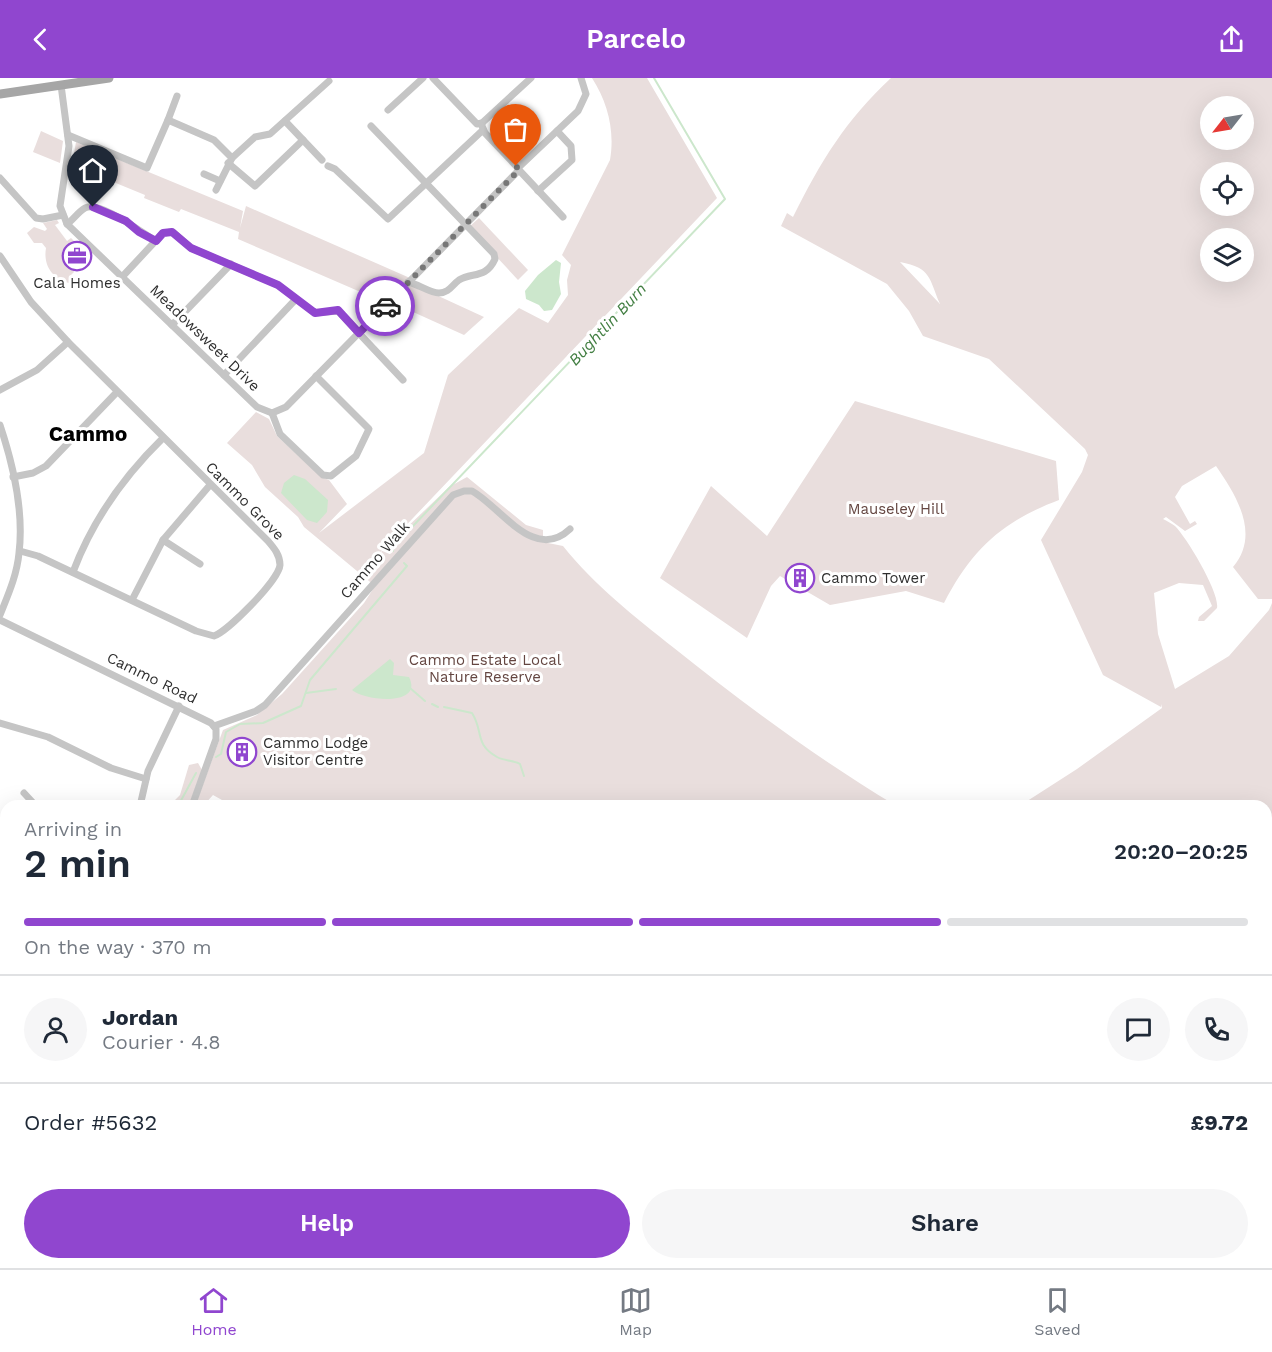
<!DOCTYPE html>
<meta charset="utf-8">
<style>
body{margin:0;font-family:"Work Sans",sans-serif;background:#f6f6f7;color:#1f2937;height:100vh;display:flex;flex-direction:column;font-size:22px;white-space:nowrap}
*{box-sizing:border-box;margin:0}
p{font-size:20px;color:#747a83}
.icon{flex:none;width:33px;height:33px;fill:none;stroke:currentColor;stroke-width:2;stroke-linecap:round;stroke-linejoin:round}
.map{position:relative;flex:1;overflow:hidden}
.panel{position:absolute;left:0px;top:722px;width:1272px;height:470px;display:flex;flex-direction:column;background:#fff;border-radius:18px 18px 0 0;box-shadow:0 6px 24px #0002}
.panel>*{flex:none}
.needle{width:39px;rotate:239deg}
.controls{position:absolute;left:1200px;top:18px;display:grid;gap:12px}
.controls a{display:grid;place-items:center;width:54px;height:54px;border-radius:50%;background:#fff;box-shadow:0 6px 24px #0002;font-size:30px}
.pin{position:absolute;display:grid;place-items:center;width:51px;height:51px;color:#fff;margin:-62px -26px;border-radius:50% 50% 50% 0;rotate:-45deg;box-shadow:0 0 6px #0007}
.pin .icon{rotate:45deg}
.courier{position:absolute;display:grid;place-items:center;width:60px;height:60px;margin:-30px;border:4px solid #9046cf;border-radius:50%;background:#fff;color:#222;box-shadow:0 2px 8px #0007}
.headline em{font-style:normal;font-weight:600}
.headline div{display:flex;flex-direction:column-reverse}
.headline{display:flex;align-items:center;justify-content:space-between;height:102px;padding:0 24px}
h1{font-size:39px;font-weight:600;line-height:45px}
.bar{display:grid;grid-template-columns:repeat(4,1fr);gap:9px 6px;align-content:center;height:72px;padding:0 24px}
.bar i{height:8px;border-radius:4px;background:#e0e1e3}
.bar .active{background:#9046cf}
.bar p{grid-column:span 4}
.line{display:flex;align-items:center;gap:15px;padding:0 24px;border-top:2px solid #e0e1e3}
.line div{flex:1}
.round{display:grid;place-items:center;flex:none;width:63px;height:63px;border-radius:32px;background:#f6f6f7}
.action{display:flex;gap:12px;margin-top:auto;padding:12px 24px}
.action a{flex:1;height:69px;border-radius:36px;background:#9046cf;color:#fff;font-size:24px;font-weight:600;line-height:69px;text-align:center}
.action a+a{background:#f6f6f7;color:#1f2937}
header{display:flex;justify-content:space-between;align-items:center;height:78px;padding:0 24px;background:#9046cf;color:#fff;font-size:27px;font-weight:600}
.dock{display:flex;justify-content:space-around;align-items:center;height:84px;border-top:2px solid #e0e1e3;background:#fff;font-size:16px;color:#747a83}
.dock a{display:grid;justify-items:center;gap:3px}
.dock .active{color:#9046cf}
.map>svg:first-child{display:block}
</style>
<header><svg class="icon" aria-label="back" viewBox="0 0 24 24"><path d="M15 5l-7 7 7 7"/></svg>Parcelo<svg class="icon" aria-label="share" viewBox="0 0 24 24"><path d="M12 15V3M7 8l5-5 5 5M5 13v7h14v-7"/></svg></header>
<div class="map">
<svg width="1272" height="1190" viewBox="0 0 1272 1190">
<rect width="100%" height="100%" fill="#fff"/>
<g fill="#e9dedd" fill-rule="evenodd">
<path d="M592,0H647L717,120L376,479L449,409L467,399L526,447L543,452V464L563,468C594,507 635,539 674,570C744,626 818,681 895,727L220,728L222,722L213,717L204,727L195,728L223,652L257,637L282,616L364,525L375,508L304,449L298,439L265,409L252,387L227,365L256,334L269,341L277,358L321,399L329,402L347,426L319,455L424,375L448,297L519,230L548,245L568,217L567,202L571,187L562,177L610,82C615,53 608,25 592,0Z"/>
<path d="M891,0H1272V521H1258L1233,489C1261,456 1236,417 1216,388L1182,408L1175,419L1190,446L1195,443L1197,446L1185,453L1166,439L1163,441C1167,443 1171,445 1175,448C1187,460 1220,515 1217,530L1204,543H1198L1199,539L1212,528L1203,507L1179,505L1154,515L1158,556L1175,611L1229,578L1269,532L1272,525V1190H1220L1210,1185H1266V728L1021,727L1077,691L1162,630L1161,626V629L1103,597L1041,462L1082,394L1088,377L1085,371L989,281L923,258L909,233L887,206L781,148L787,135L793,139C821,83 845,43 891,0ZM1244,28V62H1210V28ZM1244,94V128H1210V94ZM1210,160H1244V194H1210ZM900,184C932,190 929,201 940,226Z"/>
<polygon points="41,53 63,63 60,85 33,74"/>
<polygon points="76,64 243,133 240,150 246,128 410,200 386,225 238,161 239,154 181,131 179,134 144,120 145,117 72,87"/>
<polygon points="479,140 528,192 518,202 469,149"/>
<path d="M57,142L59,145L55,147L67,163L71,160L75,164L62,173L70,183L74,194L69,199V205C52,201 43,187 46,170L42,165H34L27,155L34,149L45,153L47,151L43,145Z"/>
<polygon points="408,204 484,239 464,257 391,224"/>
<path d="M855,323L1056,383L1059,422C1003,443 972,471 944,525L906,513L830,527L780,498L771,508L747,560L660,500L711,408L767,458Z"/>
<polygon points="198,685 202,692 189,727 169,728 180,717 189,687"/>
<polygon points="0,952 6,959 6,1185 217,1185 218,1190 0,1190"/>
</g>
<g fill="#cce7cc">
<polygon points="556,182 561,185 559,204 561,216 552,232 544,233 539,227 526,221 525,213 538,197"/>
<polygon points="294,397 305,401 328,422 327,434 317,445 307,442 281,415 284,405"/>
<path d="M390,581L394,585L393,597L409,599C424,629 364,623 352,612Z"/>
</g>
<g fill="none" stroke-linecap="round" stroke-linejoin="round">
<g stroke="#cce7cc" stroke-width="2">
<polyline points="393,473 391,471 725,121 654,0"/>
<polyline points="410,610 425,623"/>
<polyline points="306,615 336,611"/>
<polyline points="432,626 438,629"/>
<path d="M444,629L472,635C484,654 474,666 497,679C504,683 513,682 520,686L524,698"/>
<polyline points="216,679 221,676 226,654 240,646 263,645 301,628 310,602 407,488 404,485"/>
<polyline points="178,728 196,695"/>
<polyline points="0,839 6,840"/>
<polyline points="0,980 6,988"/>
<polyline points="1266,1043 1272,1054"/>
<polyline points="133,1185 142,1190"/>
</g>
<g stroke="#c5c5c5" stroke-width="7">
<polyline points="433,0 477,46 482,45"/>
<polyline points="61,7 69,68 60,128 67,146 257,329 272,335 286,329 519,92 518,90 578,33 586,16 581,0"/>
<polyline points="388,32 423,0"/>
<polyline points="168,42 177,18"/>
<polyline points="285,43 322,82"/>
<polyline points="482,45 531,0"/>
<path d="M371,48L494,176L495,181C486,201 472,194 459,202C452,207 449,215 439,215C430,215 418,206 408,204"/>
<polyline points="482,48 485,55 518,90"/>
<polyline points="68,57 147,90 168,42 214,62 232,80"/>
<polyline points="228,85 255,108 303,62"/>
<polyline points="328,88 335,91 388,141 483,52"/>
<polyline points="519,92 563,139"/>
<polyline points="204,96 220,103"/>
<polyline points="0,100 36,140 43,141 63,137"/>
<polyline points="216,112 232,80 255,59 270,56 329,3"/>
<polyline points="538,113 572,82 571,68 557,53"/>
<path d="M67,146C73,142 78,134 85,130C99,122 142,155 156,163"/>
<path d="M0,178L31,224L68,264L268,463C274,470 280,477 280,487C279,502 228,553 214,558L196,553L38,478L20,473"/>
<polyline points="122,199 163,155 173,154 191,170 278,207 315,235 338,233 403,302"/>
<polyline points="172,247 231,186"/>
<polyline points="224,297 296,221"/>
<polyline points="0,312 37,292 68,264"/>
<polyline points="272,335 280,356 323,397 331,398 356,378 369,351 316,298"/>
<path d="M0,347C13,386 24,434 19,475C17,497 8,517 0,537"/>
<polyline points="13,399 33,395 46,388 117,314"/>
<polyline points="163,462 200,486"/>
<path d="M73,494C93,441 123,399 163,360"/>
<polyline points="132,522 163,462 210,407"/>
<polyline points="0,542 211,645 216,651 216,661 192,728"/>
<polyline points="0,645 48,659 111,690 146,701"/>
<path d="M214,648L256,633L265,627L453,417L464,413H472C501,429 534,485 570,451"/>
<polyline points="24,715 36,728"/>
<polyline points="140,728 148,693 179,628"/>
<polyline points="0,797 6,798"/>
<polyline points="594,1185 598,1190"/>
</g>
<polyline stroke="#a6a6a6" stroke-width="9" points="0,16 109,0"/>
</g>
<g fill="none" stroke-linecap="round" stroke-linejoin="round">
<polyline stroke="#777" stroke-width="6" stroke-dasharray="0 10.8" points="385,228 519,92 516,88"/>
<polyline stroke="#9046cf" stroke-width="8" points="93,129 126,143 139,154 156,163 163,155 172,154 191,170 278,207 315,235 338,232 359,255 385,228"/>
</g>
<defs>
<g id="office-ring" transform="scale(1.5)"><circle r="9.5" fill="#fff" stroke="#9046cf" stroke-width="1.5"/><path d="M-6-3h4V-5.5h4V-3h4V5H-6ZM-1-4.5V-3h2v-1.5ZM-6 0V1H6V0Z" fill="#9046cf"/></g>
<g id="building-ring" transform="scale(1.5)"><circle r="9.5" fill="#fff" stroke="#9046cf" stroke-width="1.5"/><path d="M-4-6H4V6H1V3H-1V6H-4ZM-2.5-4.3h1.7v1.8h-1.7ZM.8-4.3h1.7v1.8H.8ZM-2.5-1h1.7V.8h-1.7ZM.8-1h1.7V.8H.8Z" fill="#9046cf"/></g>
</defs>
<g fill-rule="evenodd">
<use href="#office-ring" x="77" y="178"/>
<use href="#building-ring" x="800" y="500"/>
<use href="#building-ring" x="242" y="674"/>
</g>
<g text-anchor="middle" stroke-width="6" stroke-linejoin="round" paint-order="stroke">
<g font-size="15" fill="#2e2e2e" stroke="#fff" text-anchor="start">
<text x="77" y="210" text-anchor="middle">Cala Homes</text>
<text x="821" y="505">Cammo Tower</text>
<text x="263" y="670">Cammo Lodge<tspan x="263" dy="17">Visitor Centre</tspan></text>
</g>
<g font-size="15" fill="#2e2e2e" stroke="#fff">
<text transform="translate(205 260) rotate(44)" y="5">Meadowsweet Drive</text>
<text transform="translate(245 423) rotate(45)" y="5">Cammo Grove</text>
<text transform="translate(375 482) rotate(-49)" y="5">Cammo Walk</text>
<text transform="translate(152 600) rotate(26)" y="5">Cammo Road</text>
</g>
<g font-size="15" fill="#644641" stroke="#fff">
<text x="896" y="436">Mauseley Hill</text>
<text x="485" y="587">Cammo Estate Local<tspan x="485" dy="17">Nature Reserve</tspan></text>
</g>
<g font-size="16" font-style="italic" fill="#437f43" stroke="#fff">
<text transform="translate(607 246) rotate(-47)" y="6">Bughtlin Burn</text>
</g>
<g font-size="21" font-weight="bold" fill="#000" stroke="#fff">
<text x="88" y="363">Cammo</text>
</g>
</g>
</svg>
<div class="controls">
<a><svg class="needle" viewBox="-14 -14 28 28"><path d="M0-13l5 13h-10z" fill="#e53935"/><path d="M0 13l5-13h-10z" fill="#747a83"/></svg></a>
<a><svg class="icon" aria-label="locate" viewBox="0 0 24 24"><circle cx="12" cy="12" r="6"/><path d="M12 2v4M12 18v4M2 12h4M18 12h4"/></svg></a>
<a><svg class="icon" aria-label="layers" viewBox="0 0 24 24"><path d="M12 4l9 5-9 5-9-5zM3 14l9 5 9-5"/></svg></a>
</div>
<div class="pin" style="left:516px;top:88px;background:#ea580c"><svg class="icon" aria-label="bag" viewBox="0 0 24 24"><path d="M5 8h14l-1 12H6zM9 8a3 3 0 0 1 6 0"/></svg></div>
<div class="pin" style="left:93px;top:129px;background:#1f2937"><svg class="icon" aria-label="home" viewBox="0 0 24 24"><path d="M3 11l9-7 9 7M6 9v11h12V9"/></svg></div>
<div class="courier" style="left:385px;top:228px"><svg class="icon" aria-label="car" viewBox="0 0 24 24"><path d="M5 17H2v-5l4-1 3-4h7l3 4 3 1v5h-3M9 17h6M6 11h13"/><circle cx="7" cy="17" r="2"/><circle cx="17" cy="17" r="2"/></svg></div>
<section class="panel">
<div class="headline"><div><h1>2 min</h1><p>Arriving in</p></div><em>20:20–20:25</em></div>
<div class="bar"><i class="active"></i><i class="active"></i><i class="active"></i><i></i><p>On the way · 370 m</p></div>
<div class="line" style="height:108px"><a class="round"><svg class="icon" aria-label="person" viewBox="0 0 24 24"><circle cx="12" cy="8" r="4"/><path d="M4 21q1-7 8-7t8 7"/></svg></a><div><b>Jordan</b><p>Courier · 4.8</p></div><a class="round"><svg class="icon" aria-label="chat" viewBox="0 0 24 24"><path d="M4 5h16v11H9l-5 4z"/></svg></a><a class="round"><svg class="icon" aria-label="phone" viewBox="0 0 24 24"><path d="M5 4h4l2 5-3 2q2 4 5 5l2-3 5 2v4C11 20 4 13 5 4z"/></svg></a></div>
<div class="line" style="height:78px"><div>Order #5632</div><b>£9.72</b></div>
<div class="action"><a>Help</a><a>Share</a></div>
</section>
</div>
<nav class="dock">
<a class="active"><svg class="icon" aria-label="home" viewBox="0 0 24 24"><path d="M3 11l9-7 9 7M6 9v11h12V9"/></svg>Home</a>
<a><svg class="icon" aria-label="map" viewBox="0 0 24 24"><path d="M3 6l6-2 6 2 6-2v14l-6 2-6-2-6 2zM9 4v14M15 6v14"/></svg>Map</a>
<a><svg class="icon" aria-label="saved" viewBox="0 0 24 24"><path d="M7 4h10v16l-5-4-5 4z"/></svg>Saved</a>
</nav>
